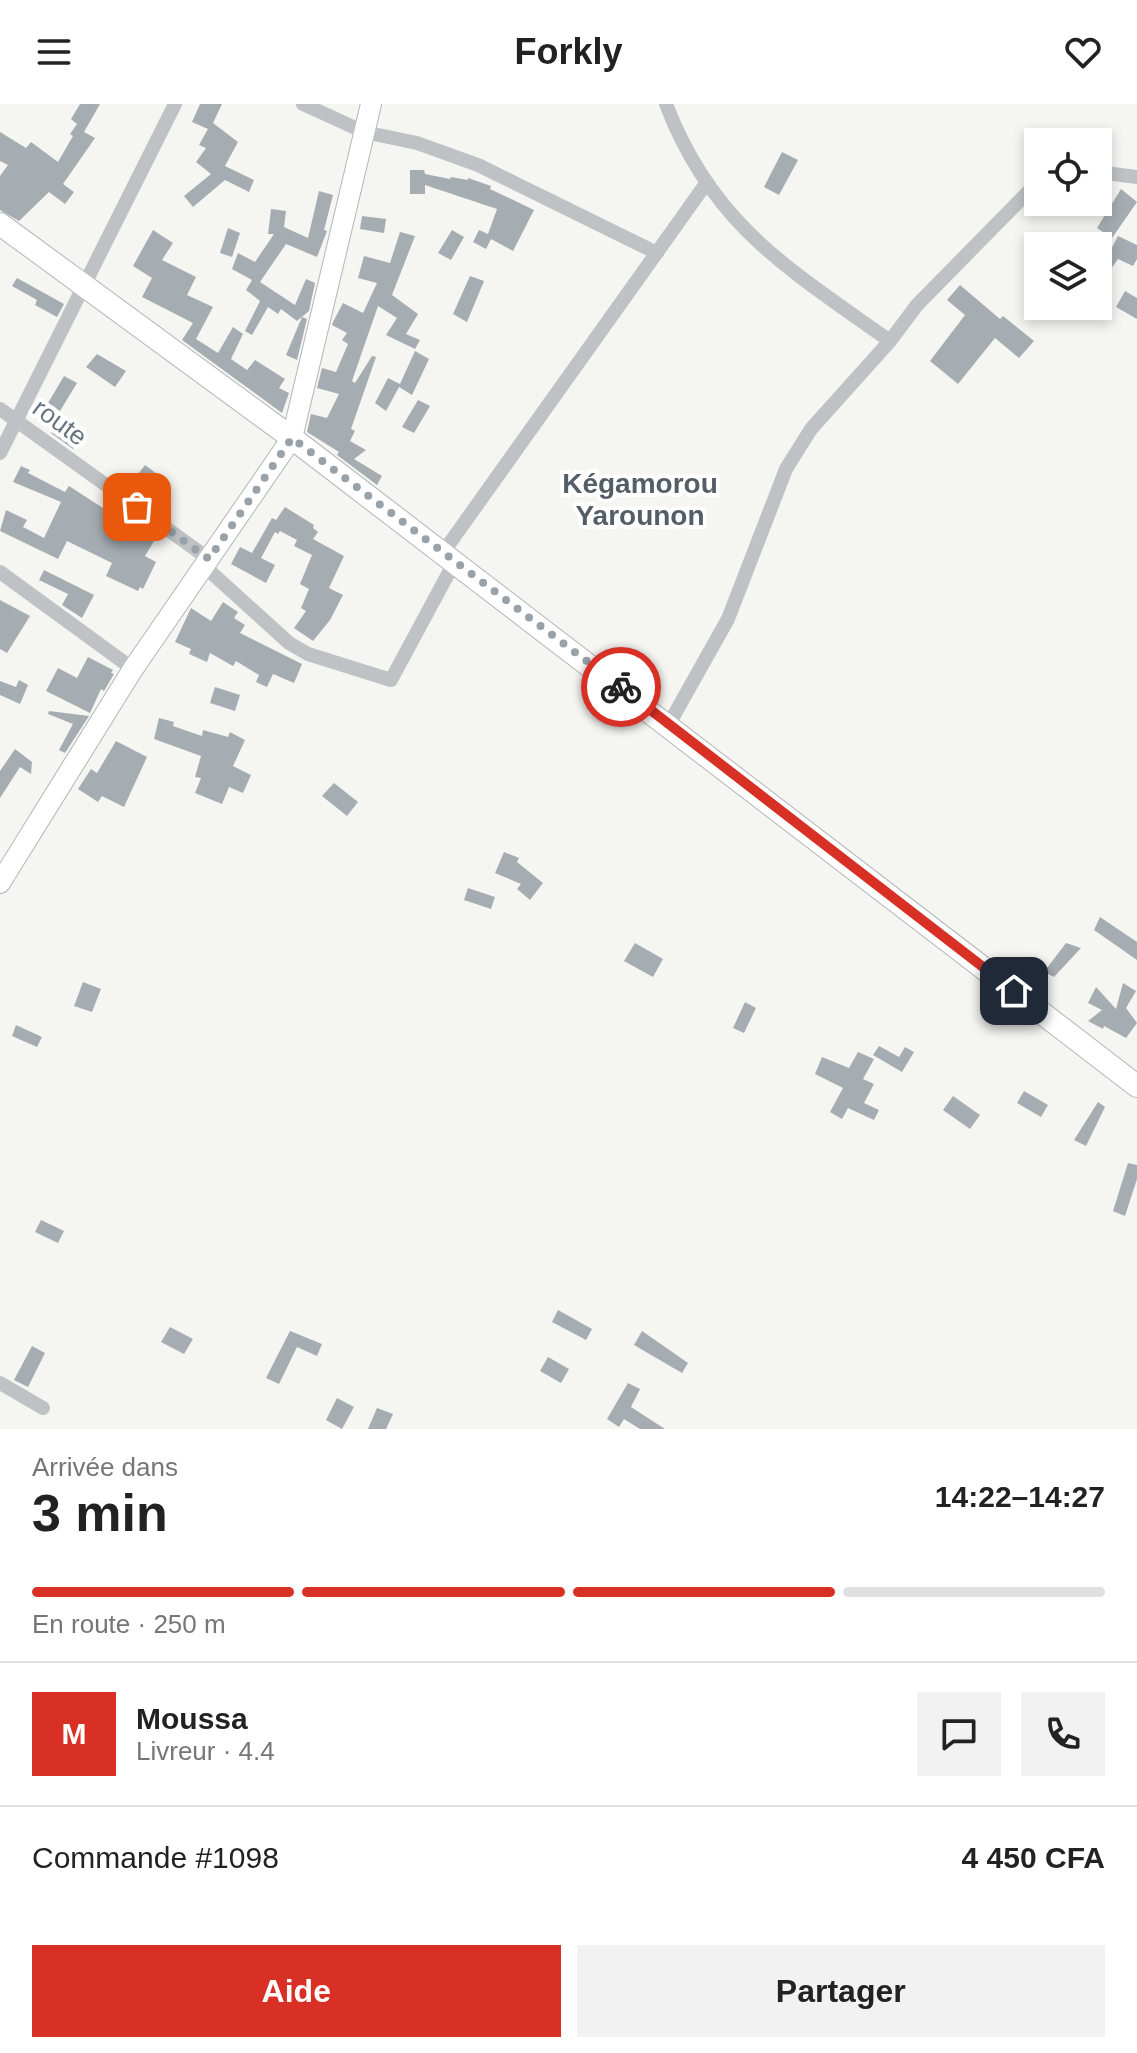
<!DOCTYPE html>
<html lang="fr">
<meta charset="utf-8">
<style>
body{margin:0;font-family:Helvetica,sans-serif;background:#f2f2f2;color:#222;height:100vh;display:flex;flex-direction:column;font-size:30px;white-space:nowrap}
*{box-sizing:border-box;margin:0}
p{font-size:26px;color:#767676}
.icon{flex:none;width:44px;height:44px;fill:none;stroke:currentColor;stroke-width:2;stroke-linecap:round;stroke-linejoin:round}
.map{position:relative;height:1325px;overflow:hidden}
.panel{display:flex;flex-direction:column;background:#fff;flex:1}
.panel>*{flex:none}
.controls{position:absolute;left:1024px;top:24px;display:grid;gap:16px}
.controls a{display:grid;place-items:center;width:88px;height:88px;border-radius:0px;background:#fff;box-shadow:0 4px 12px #0003;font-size:40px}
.pin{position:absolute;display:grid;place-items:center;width:68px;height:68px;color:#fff;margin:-34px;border-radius:16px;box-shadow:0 4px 12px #0006}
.courier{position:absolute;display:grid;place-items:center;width:80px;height:80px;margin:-40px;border:6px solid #d93025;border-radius:50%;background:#fff;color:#222;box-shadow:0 2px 10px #0007}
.headline em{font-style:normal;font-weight:800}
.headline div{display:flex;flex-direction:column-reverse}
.headline{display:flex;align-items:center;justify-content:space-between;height:136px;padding:0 32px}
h1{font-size:52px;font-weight:800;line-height:60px}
.bar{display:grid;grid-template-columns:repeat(4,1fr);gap:12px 8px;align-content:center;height:96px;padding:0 32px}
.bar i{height:10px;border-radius:6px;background:#e0e0e0}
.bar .selected{background:#d93025}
.bar p{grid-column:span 4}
.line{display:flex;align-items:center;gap:20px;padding:0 32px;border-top:2px solid #e0e0e0}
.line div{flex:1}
.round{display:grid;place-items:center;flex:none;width:84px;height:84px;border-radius:0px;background:#f2f2f2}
.action{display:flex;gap:16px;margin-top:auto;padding:16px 32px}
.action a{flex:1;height:92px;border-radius:0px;background:#d93025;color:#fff;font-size:32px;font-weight:800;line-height:92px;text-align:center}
.action a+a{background:#f2f2f2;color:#222}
header{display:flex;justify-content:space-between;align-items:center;height:104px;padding:0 32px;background:#fff;font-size:36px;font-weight:800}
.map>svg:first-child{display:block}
</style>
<header><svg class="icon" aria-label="menu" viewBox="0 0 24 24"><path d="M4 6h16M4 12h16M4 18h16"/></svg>Forkly<svg class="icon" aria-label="heart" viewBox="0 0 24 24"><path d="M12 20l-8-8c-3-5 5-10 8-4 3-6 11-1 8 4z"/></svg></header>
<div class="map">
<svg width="1137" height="1325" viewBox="0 0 1137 1325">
<rect width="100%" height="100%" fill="#f5f5f2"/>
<g fill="#a6adb2">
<polygon points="80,0 100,0 84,28 95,34 63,80 74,88 65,100 49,88 19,117 0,106 0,72 8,61 0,57 0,28 26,44 31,38 58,58 73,32 70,30 77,20 71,15"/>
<polygon points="200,0 222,0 213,19 238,38 225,62 254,76 249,88 225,76 193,103 184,92 211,70 196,58 206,44 199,41 208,25 192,18"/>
<polygon points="782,48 798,56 779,91 764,83"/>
<polygon points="410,66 424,66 425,70 450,75 451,73 468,76 468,74 491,82 490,85 534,106 513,147 491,135 486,145 473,138 479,126 488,130 497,105 425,81 425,90 410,90"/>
<polygon points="1121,85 1137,98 1112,134 1097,124"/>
<polygon points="319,87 333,91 324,126 327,127 317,153 286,140 260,178 295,201 306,175 315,179 309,207 297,217 281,205 278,210 268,203 252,231 245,227 260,197 246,186 252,176 232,165 238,149 255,158 274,130 268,130 271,105 286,107 284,123 308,134"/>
<polygon points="362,112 386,115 384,129 360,125"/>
<polygon points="228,124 240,129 232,153 220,149"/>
<polygon points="153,126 173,139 162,156 196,173 187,191 213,203 196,235 218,249 233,223 243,230 231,255 247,266 255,256 285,275 279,284 289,289 282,309 182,236 193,219 142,193 152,174 133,162"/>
<polygon points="452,126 464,133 451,156 438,149"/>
<polygon points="400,128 415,132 392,191 418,210 406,230 420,236 415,245 386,231 397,214 378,202 352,277 355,279 372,252 376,253 351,325 355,327 350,337 366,346 354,355 382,372 377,381 337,351 339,348 307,328 311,310 327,314 339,290 317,284 322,264 336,268 348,240 342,236 347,229 332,221 333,218 343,199 363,209 377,179 358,174 364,152 390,159"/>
<polygon points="1118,132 1137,141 1137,155 1133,162 1118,155 1098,183 1098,157 1103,161"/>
<polygon points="470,172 484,177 467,218 453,210"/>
<polygon points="17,174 64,200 57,213 35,201 37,196 12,182"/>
<polygon points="960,181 1000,215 1003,212 1034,237 1019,254 995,234 958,280 930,257 965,211 947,196"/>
<polygon points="1125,187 1137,194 1137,215 1116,203"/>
<polygon points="302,213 307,215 297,256 286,251"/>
<polygon points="415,247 429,255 412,291 399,283 386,307 375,299 388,274 400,280"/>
<polygon points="97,250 126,267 115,283 86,263"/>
<polygon points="64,272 77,279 60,307 48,299"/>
<polygon points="418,296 430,302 414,329 402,323"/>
<polygon points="58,318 81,332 73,345 51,329"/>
<polygon points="145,361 165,376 156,388 136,373"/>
<polygon points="21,362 30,366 28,369 65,388 69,382 154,437 145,452 156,458 143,485 140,483 138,487 106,472 112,459 67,437 58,455 0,427 6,406 27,416 23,423 44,434 61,398 13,378"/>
<polygon points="285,403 314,421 313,424 318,428 313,435 344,452 329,484 343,491 330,516 313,537 294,524 306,507 301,504 309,485 300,480 312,451 294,442 297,436 280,427 278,430 275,428 261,454 275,461 266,479 231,460 240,443 252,449 272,414 276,416"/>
<polygon points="44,466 94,491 82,514 62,501 68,490 39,476"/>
<polygon points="0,496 30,512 7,549 0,545"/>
<polygon points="223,498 238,508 234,514 245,521 240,529 302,560 294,579 273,570 267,583 256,578 259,571 236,557 233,562 210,549 207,558 189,550 191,545 175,538 191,504 211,517"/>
<polygon points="88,553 113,566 111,569 114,570 104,587 101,585 90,609 46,587 58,564 77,574"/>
<polygon points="19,576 28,581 20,600 0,591 0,577 16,583"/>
<polygon points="215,583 240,591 235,607 210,599"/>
<polygon points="49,607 89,612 65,649 59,646 73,620 48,610"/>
<polygon points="159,614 174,618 173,622 202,632 203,626 228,633 230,628 245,636 233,662 251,671 243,689 229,683 222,700 195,689 201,674 195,673 201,652 154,635"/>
<polygon points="116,637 147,653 124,703 102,692 98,698 78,685 91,665 97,669"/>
<polygon points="15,645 32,658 31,670 20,663 0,694 0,667"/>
<polygon points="334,679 358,698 347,712 322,692"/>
<polygon points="504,748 519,754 517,758 543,779 530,796 517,785 521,780 495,769"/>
<polygon points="468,784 495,793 491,805 464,796"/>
<polygon points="1100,813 1137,838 1137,856 1094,826"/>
<polygon points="635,839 663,855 653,873 624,857"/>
<polygon points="1066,839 1081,844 1054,873 1044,868"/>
<polygon points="83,878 101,885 92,908 74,902"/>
<polygon points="1123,879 1136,887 1126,904 1137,919 1126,934 1104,922 1103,925 1088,917 1102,906 1088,899 1096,883 1116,905"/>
<polygon points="745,898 756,904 744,929 733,924"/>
<polygon points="16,921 42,933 37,943 12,932"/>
<polygon points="879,942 899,953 905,943 914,948 902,968 873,951"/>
<polygon points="858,948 874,955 863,975 874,980 864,999 879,1006 874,1016 848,1004 842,1015 830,1008 843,984 815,970 822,953 849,964"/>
<polygon points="1024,987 1048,1001 1041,1013 1017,999"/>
<polygon points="953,992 980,1011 970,1025 943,1006"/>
<polygon points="1098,998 1105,1003 1086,1042 1074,1036"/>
<polygon points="1128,1059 1137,1061 1137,1075 1125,1112 1113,1107"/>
<polygon points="41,1116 64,1127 58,1139 35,1128"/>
<polygon points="558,1206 592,1225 586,1236 552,1218"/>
<polygon points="170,1223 193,1235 184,1250 161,1238"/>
<polygon points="290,1227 322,1240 317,1252 297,1243 279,1280 266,1274"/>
<polygon points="642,1227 688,1259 682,1269 634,1241"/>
<polygon points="32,1242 45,1249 28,1283 14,1276"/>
<polygon points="548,1253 569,1265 561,1279 540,1267"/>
<polygon points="628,1279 640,1285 631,1303 665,1325 640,1325 624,1315 619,1323 607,1315"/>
<polygon points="337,1294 354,1303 342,1325 326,1316"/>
<polygon points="377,1304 393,1310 386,1325 368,1325"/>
</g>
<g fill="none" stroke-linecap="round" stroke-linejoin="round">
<g stroke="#b1b6b9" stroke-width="22">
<polyline id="secondary" points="0,779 133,565 292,334 371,0"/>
</g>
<g stroke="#b2b6b9" stroke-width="24">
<polyline id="primary" points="0,120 292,334 1137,982"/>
</g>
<g stroke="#bec2c5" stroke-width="14">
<polyline points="303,0 364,28 417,39 478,61 657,149"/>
<path d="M666,0C712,121 790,166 890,237"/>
<polyline points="1098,68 1137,73"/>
<polyline points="0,305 209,455"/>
<polyline points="0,349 175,0"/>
<polyline points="442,450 705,81"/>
<polyline points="204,462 289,539 308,550 391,576 454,459"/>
<polyline points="0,468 133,565"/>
<polyline points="669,620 728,515 786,365 811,325 890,237 917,201 1028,88 1038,83"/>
<polyline points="0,1279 43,1304"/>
</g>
<use href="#secondary" stroke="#fff" stroke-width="20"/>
<use href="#primary" stroke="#fff" stroke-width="22"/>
</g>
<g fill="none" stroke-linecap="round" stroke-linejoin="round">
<polyline stroke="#98a2a8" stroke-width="8" stroke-dasharray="0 14.4" points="137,403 209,455 292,334 621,583"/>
<polyline stroke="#d93025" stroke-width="10" points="621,583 1014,887"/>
</g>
<g text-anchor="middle" stroke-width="8" stroke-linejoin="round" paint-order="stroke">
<g font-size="26" fill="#667580" stroke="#fff">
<text transform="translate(60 318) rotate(36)" y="9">route</text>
</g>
<g font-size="28" font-weight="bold" fill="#545e66" stroke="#fff">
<text x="640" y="389">Kégamorou<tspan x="640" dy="32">Yarounon</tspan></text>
</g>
</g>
</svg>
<div class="controls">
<a><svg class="icon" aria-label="locate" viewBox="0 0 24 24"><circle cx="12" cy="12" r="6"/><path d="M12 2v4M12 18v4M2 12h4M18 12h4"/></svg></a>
<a><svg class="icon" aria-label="layers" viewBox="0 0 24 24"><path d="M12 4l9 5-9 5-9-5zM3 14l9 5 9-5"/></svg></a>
</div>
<div class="pin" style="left:137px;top:403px;background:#ea580c"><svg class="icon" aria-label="bag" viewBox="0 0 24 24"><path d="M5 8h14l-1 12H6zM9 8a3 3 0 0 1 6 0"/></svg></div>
<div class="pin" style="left:1014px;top:887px;background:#1f2937"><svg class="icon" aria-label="home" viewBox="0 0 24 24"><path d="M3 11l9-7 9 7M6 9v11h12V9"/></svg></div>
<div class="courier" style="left:621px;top:583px"><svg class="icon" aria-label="bike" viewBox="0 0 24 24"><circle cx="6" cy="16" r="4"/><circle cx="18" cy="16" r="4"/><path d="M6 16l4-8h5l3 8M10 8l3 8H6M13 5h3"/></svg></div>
</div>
<section class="panel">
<div class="headline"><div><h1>3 min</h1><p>Arrivée dans</p></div><em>14:22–14:27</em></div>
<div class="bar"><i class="selected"></i><i class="selected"></i><i class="selected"></i><i></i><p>En route · 250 m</p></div>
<div class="line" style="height:144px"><b class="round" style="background:#d93025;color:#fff">M</b><div><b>Moussa</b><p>Livreur · 4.4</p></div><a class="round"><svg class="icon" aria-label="chat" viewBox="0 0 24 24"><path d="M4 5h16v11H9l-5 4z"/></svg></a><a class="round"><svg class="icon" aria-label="phone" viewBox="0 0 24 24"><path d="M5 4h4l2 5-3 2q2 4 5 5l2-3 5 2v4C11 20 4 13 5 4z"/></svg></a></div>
<div class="line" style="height:104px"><div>Commande #1098</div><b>4 450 CFA</b></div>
<div class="action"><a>Aide</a><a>Partager</a></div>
</section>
